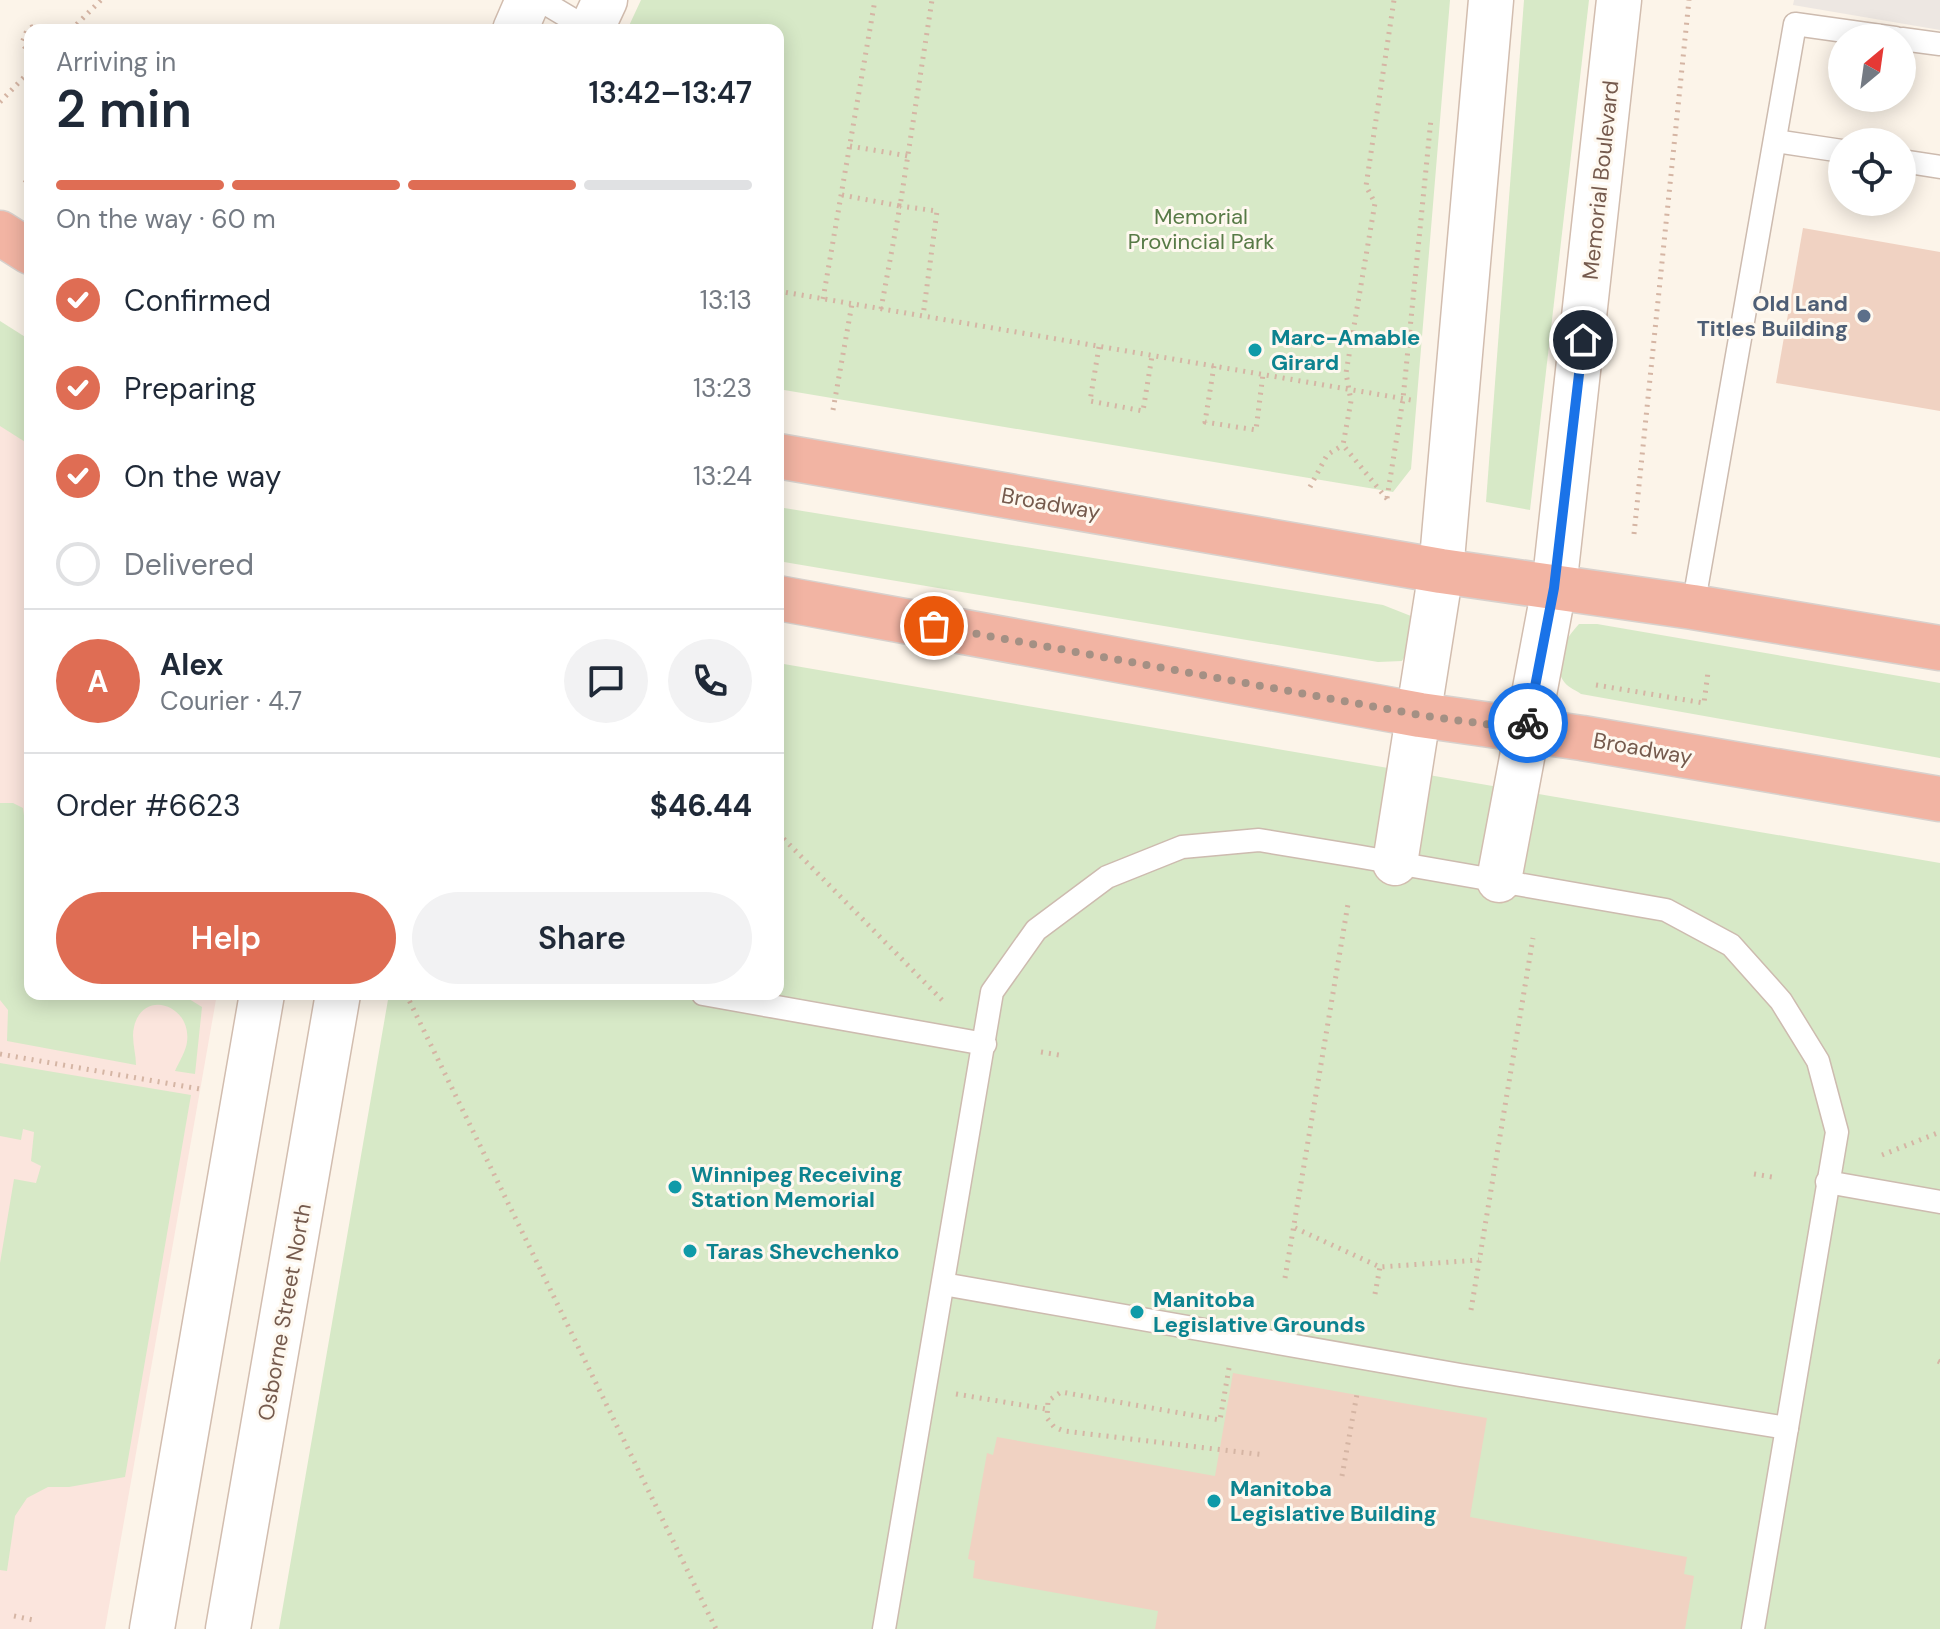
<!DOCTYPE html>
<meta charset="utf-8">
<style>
body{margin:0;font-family:"DM Sans",sans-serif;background:#f2f2f3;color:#1f2937;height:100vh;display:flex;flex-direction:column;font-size:30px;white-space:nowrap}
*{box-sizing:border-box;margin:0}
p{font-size:26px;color:#747a83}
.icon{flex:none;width:44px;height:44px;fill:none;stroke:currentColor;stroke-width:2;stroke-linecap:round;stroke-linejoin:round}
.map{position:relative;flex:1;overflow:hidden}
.drawer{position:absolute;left:24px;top:24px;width:760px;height:976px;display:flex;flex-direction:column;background:#fff;border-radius:16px;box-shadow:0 4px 20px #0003}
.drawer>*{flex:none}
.needle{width:52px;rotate:29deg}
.buttons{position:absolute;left:1828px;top:24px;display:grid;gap:16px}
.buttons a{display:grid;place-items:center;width:88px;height:88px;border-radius:50%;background:#fff;box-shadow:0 4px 20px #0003;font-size:40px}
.pin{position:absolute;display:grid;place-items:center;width:68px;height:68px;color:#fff;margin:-34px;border:4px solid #fff;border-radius:50%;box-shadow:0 2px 8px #0007}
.courier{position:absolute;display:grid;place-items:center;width:80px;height:80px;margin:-40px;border:6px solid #1a73e8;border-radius:50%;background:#fff;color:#222;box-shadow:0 2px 10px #0007}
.overview em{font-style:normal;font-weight:600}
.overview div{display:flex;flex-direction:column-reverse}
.overview{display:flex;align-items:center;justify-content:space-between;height:136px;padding:0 32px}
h1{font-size:52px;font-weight:600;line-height:60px}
.bar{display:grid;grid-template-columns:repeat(4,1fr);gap:12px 8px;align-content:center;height:96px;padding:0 32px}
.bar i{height:10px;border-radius:6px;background:#e0e1e3}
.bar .on{background:#df6d54}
.bar p{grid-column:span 4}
.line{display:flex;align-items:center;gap:20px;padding:0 32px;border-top:2px solid #e0e1e3}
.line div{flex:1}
.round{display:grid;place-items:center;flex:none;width:84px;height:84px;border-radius:42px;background:#f2f2f3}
ol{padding:0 32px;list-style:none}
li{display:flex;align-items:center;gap:24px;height:88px}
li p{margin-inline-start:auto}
li .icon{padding:8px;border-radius:50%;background:#df6d54;color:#fff;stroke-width:4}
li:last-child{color:#747a83}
li i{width:44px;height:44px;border:4px solid #e0e1e3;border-radius:50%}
.cta{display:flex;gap:16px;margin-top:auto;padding:16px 32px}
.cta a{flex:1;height:92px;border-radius:48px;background:#df6d54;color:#fff;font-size:32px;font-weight:600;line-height:92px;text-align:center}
.cta a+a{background:#f2f2f3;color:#1f2937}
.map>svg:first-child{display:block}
</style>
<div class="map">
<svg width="1940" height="1629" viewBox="0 0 1940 1629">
<rect width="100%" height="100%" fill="#fcf4e9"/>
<polygon fill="#fbe5dd" points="0,322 30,341 30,994 217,994 105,1629 0,1629"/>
<polygon fill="#ede7e2" points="1794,0 1940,0 1940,30 1793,5"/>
<g fill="#d7e9c7">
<polygon points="641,0 1450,0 1411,469 1393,492 778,389 778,30 627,30"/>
<polygon points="1524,0 1589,0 1530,510 1486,502"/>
<polygon points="0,321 30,340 30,445 0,426"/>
<polygon points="778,507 1383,605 1411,616 1414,640 1402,661 1378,662 778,561"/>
<path d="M1579,624H1597L1940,683V758L1581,694C1577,691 1568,687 1565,683C1549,663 1565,639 1579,624Z"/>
<polygon points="778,663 1940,863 1940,1629 279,1629 389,994 778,994"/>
<path d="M0,803H13L23,808L30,859V994H181L202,1007L195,1074L175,1071C179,1062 186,1051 187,1042C192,1005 143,988 134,1027C131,1039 136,1053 136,1065L7,1041L8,1010L0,1000Z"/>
<polygon points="0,1063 191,1095 125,1477 69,1487 48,1487 27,1498 15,1516 7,1571 0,1570 0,1263 14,1179 36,1183 41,1166 31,1161 34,1132 23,1129 21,1140 0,1136"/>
</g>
<g fill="#f0d2c2">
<polygon points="1803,228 1940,252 1940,411 1776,383"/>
<polygon points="1233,1373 1487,1418 1470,1517 1687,1557 1684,1574 1694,1576 1685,1629 1155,1629 1158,1611 973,1578 975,1561 968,1559 987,1453 993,1455 997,1437 1215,1476"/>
</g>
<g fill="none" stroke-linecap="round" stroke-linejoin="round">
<g stroke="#cdbbaf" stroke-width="25">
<g id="lane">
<polyline points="540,0 590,30"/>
<polyline points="1902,39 1940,44"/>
<polyline points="1775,141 1842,151"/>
<polyline points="1902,161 1940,167"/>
<polyline points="1693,607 1795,24 1895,38"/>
<polyline points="703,994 985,1044"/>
<polyline points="1827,1182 1940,1202"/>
<polyline points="943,1284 1460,1375 1787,1428"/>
<polyline points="884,1629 992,992 1036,930 1107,877 1182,847 1259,840 1356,856 1666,910 1731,945 1781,1001 1818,1061 1837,1132 1753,1629"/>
</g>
</g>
<g stroke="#d2bdaf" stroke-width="47">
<g id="secondary">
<polyline points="515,30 528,0"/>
<polyline points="591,30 605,0"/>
<polyline points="1395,863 1441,571 1491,0"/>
<polyline points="1499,880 1554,588 1619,0"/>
<polyline points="152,1629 262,994"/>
<polyline points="228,1629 338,994"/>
</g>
</g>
<g stroke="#d8d1cd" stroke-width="47">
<g id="highway">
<polyline points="0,233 30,252"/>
<polyline points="778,456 1441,571 1693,607 1940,648"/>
<polyline points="778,598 1420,715 1582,738 1940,799"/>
</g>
</g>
<g stroke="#d5b5a4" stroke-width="5" stroke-dasharray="2 6" stroke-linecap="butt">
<polyline points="71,30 101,0"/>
<polyline points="30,54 22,43 27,30 32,27 46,30"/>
<polyline points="0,102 30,71"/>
<polyline points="850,146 908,156"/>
<polyline points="25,183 30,175"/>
<polyline points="842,195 900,206 932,0"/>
<polyline points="778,291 1411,400"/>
<polyline points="823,299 875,0"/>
<polyline points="881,309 900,206 937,211 923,316"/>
<polyline points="1099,347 1090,401 1143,411 1152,356"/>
<polyline points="1214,366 1205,422 1256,430 1263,374"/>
<polyline points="833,410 852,304"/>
<polyline points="1310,487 1327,455 1343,445"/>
<polyline points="1387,498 1403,399 1431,119"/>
<polyline points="1387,499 1343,445 1351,401 1346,373 1375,203 1366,186 1394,0"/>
<polyline points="1634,534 1689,0"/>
<polyline points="1596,685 1704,703 1708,672"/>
<polyline points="778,833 942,1000"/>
<polyline points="406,994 716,1629"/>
<polyline points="1041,1052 1059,1055"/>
<polyline points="0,1054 200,1089"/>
<polyline points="1882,1155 1940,1132"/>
<polyline points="1754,1174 1772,1177"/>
<polyline points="1295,1228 1380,1267 1479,1260"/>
<polyline points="1285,1278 1348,904"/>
<polyline points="1375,1294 1380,1267"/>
<polyline points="1471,1310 1533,938"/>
<polyline points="1938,1361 1940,1362"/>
<polyline points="1229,1368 1220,1420 1061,1392 1048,1401 1047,1418 1054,1427 1064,1431 1265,1455"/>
<polyline points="956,1394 1046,1409"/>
<polyline points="1342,1476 1357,1394"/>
<polyline points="14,1616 33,1620"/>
</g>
<use href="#lane" stroke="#fff" stroke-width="22"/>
<use href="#secondary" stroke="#fff" stroke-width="44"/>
<use href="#highway" stroke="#f2b4a3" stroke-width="44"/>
</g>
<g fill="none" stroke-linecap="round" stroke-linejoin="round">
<polyline stroke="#a49084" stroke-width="8" stroke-dasharray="0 14.4" points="934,626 1420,715 1527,730 1528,723"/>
<polyline stroke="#1a73e8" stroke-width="10" points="1528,723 1554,588 1583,340"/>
</g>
<circle fill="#5c6f8a" stroke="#fef8ef" stroke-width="3" cx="1864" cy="316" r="8"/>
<g fill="#0f9aa8" stroke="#fef8ef" stroke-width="3">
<circle cx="1255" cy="350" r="8"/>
<circle cx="675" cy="1187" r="8"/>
<circle cx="690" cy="1251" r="8"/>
<circle cx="1137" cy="1312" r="8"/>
<circle cx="1214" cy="1501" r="8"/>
</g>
<g text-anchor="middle" stroke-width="6" stroke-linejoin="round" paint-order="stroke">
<g font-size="22" fill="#755a4d" stroke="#fef8ef">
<text transform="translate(1600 180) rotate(-84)" y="8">Memorial Boulevard</text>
<text transform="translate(1051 503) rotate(10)" y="8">Broadway</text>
<text transform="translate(1643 748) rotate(10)" y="8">Broadway</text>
<text transform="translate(284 1312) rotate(-80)" y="8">Osborne Street North</text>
</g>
<g font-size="22" fill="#577a46" stroke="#fef8ef">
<text x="1201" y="224">Memorial<tspan x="1201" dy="25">Provincial Park</tspan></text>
</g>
<g font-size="22" font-weight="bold" fill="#4e5e75" stroke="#fef8ef" text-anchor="end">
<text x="1848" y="311">Old Land<tspan x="1848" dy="25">Titles Building</tspan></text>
</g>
<g font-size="22" font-weight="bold" fill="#0d838f" stroke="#fef8ef" text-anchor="start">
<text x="1271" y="345">Marc-Amable<tspan x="1271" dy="25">Girard</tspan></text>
<text x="691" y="1182">Winnipeg Receiving<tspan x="691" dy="25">Station Memorial</tspan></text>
<text x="706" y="1259">Taras Shevchenko</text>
<text x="1153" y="1307">Manitoba<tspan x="1153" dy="25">Legislative Grounds</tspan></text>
<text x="1230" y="1496">Manitoba<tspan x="1230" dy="25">Legislative Building</tspan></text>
</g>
</g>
</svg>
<div class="buttons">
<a><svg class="needle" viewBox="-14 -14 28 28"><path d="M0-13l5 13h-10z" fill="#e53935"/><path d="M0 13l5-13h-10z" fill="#747a83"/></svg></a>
<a><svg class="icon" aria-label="locate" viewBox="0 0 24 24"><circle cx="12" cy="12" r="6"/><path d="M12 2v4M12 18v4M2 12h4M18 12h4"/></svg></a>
</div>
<div class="pin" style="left:934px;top:626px;background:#ea580c"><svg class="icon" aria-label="bag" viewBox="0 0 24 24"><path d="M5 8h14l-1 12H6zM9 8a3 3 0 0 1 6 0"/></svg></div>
<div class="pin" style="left:1583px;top:340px;background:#1f2937"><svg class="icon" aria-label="home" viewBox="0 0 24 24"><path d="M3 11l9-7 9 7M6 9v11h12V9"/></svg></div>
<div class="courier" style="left:1528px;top:723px"><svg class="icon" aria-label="bike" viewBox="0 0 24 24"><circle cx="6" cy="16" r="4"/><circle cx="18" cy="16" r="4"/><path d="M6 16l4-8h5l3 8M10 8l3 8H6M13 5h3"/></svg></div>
<section class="drawer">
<div class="overview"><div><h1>2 min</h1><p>Arriving in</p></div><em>13:42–13:47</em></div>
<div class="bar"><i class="on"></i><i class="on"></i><i class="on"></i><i></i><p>On the way · 60 m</p></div>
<ol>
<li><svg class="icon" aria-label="check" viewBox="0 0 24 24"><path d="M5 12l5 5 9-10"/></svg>Confirmed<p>13:13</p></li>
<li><svg class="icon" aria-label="check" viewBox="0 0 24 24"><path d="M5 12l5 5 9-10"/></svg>Preparing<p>13:23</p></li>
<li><svg class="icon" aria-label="check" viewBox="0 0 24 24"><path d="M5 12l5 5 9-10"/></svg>On the way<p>13:24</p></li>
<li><i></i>Delivered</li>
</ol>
<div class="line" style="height:144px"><b class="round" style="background:#df6d54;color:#fff">A</b><div><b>Alex</b><p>Courier · 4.7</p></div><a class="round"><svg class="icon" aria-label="chat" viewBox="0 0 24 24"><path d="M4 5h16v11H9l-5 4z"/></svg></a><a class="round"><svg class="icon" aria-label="phone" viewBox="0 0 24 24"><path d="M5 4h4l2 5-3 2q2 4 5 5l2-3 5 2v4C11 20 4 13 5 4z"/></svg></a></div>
<div class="line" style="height:104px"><div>Order #6623</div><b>$46.44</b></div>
<div class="cta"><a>Help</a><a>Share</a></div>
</section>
</div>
